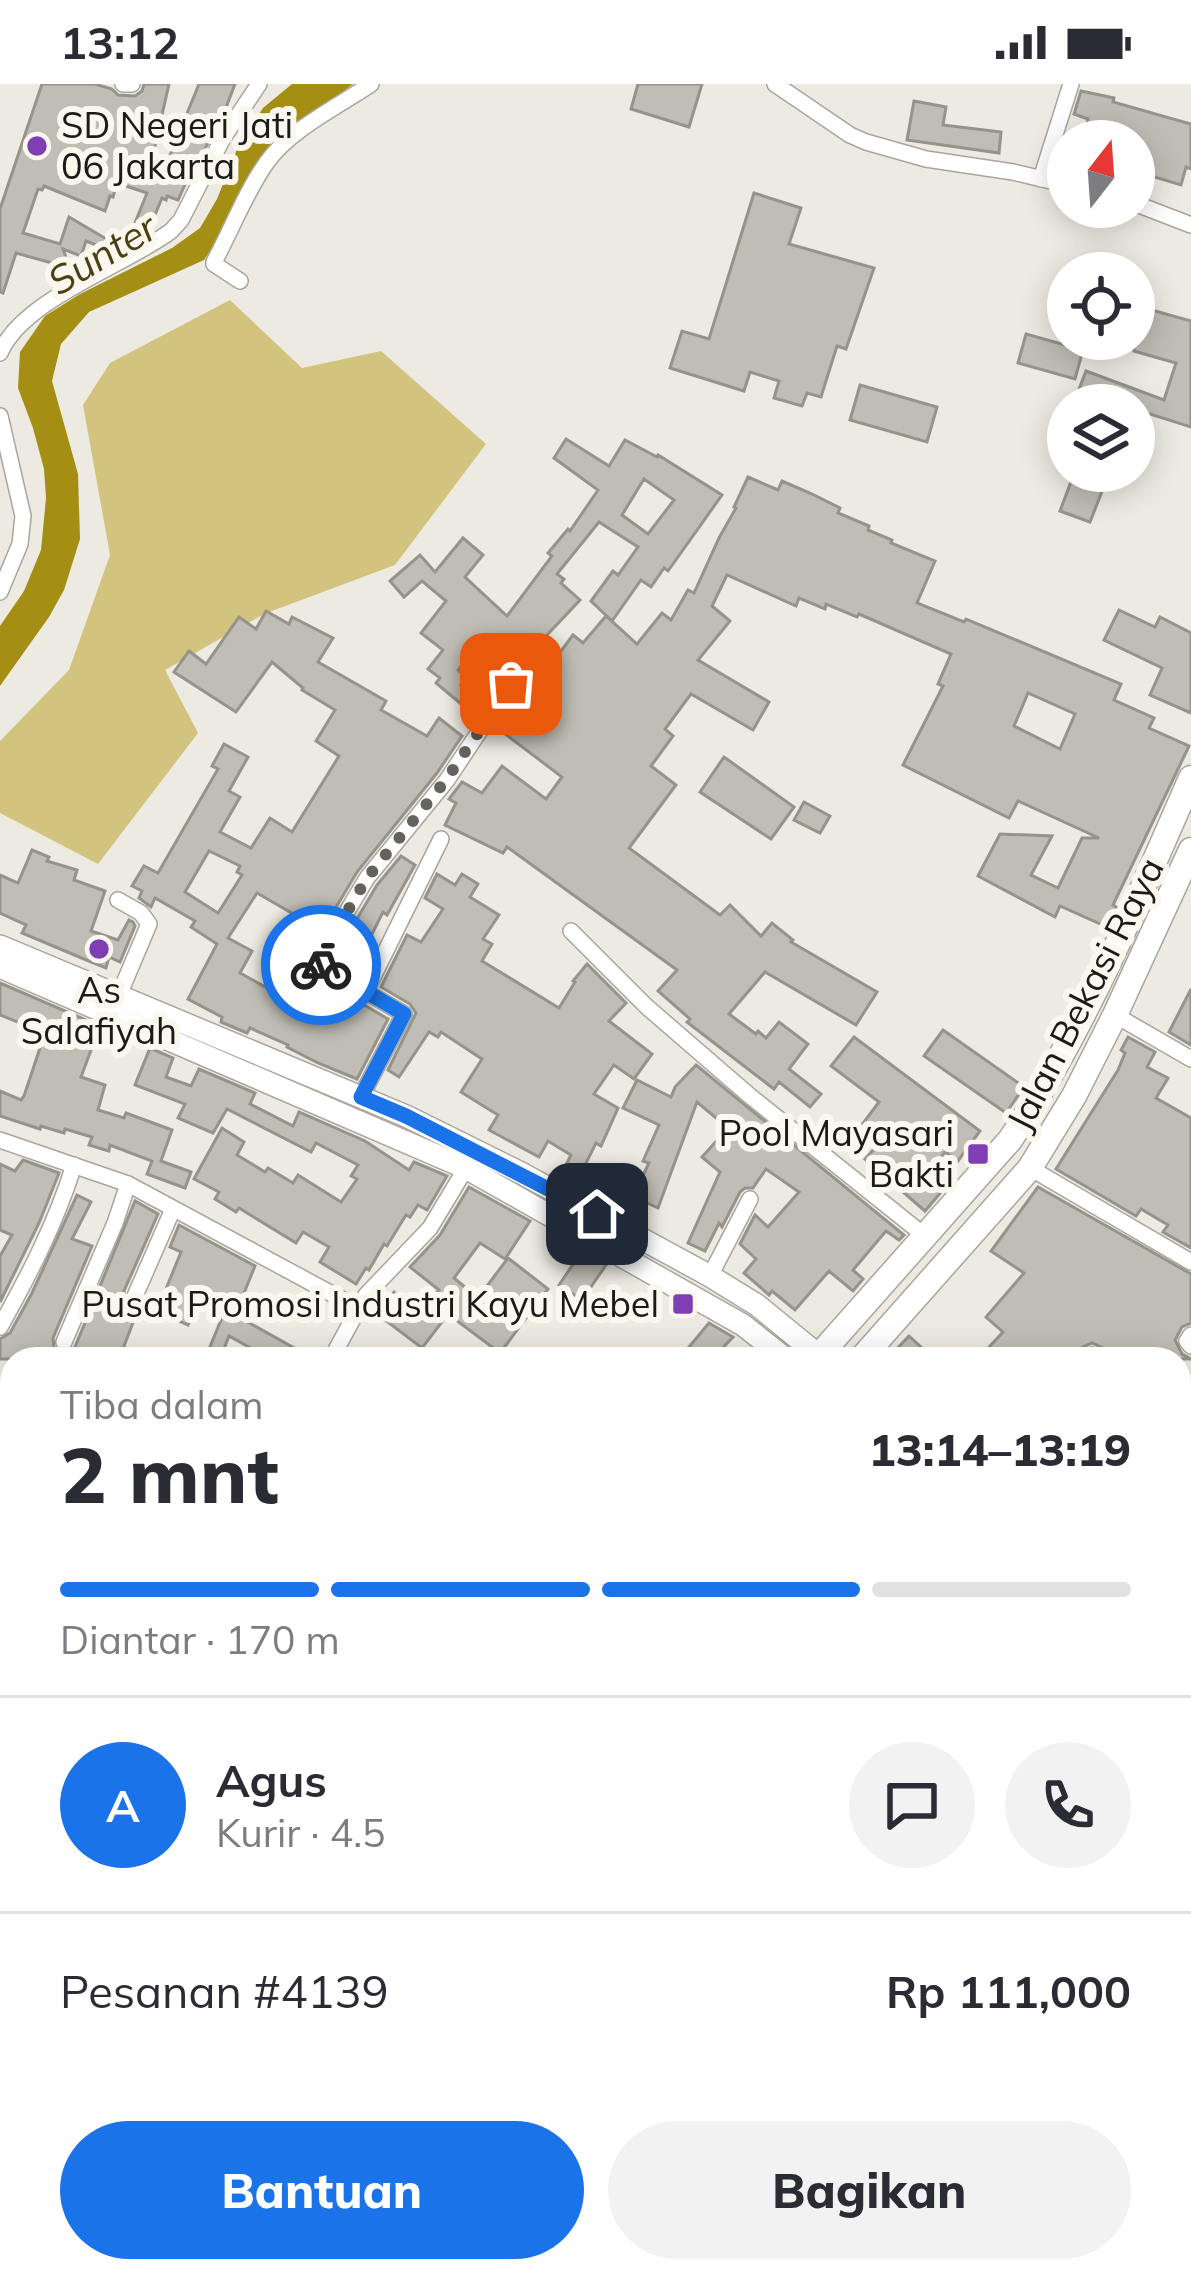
<!DOCTYPE html>
<html lang="id">
<meta charset="utf-8">
<style>
body{margin:0;font-family:Mulish,sans-serif;background:#f2f2f3;color:#2b2b33;height:100vh;display:flex;flex-direction:column;font-size:45px;white-space:nowrap}
*{box-sizing:border-box;margin:0}
p{font-size:39px;color:#7c7c81}
.icon{flex:none;width:66px;height:66px;fill:none;stroke:currentColor;stroke-width:2;stroke-linecap:round;stroke-linejoin:round}
.map{position:relative;flex:1;overflow:hidden}
.details{position:absolute;left:0px;top:1263px;width:1191px;height:936px;display:flex;flex-direction:column;background:#fff;border-radius:36px 36px 0 0;box-shadow:0 6px 30px #0003}
.details>*{flex:none}
.needle{width:78px;rotate:17deg}
.controls{position:absolute;left:1047px;top:36px;display:grid;gap:24px}
.controls a{display:grid;place-items:center;width:108px;height:108px;border-radius:50%;background:#fff;box-shadow:0 6px 30px #0003;font-size:60px}
.pin{position:absolute;display:grid;place-items:center;width:102px;height:102px;color:#fff;margin:-51px;border-radius:24px;box-shadow:0 6px 18px #0006}
.courier{position:absolute;display:grid;place-items:center;width:120px;height:120px;margin:-60px;border:9px solid #1a73e8;border-radius:50%;background:#fff;color:#222;box-shadow:0 3px 15px #0007}
.overview em{font-style:normal;font-weight:800}
.overview div{display:flex;flex-direction:column-reverse}
.overview{display:flex;align-items:center;justify-content:space-between;height:204px;padding:0 60px}
h1{font-size:78px;font-weight:800;line-height:90px}
.bar{display:grid;grid-template-columns:repeat(4,1fr);gap:18px 12px;align-content:center;height:144px;padding:0 60px}
.bar i{height:15px;border-radius:9px;background:#e1e1e2}
.bar .on{background:#1a73e8}
.bar p{grid-column:span 4}
.line{display:flex;align-items:center;gap:30px;padding:0 60px;border-top:3px solid #e1e1e2}
.line div{flex:1}
.round{display:grid;place-items:center;flex:none;width:126px;height:126px;border-radius:63px;background:#f2f2f3}
.primary-button{display:flex;gap:24px;margin-top:auto;padding:24px 60px}
.primary-button a{flex:1;height:138px;border-radius:72px;background:#1a73e8;color:#fff;font-size:48px;font-weight:800;line-height:138px;text-align:center}
.primary-button a+a{background:#f2f2f3;color:#2b2b33}
.status{display:flex;justify-content:space-between;align-items:center;height:84px;padding:0 60px;background:#fff;direction:ltr}
.status svg{height:33px;fill:currentColor}
.map>svg:first-child{display:block}
</style>
<div class="status"><b>13:12</b><svg viewBox="0 0 49 12"><path d="M0 12V9h3v3zM5 12V6h3v6zM10 12V3h3v9zM15 12V0h3v12zM26 1h20v11H26zM47 4h2v5h-2z"/></svg></div>
<div class="map">
<svg width="1191" height="2199" viewBox="0 0 1191 2199">
<rect width="100%" height="100%" fill="#edebe1"/>
<polygon fill="#d2c37f" points="230,216 302,284 381,267 486,360 395,481 264,530 165,586 198,649 98,780 0,729 0,657 69,586 110,471 83,321 110,279"/>
<polygon fill="#a58e14" points="292,0 353,0 275,60 222,150 204,176 89,228 61,260 52,297 78,390 80,455 64,506 49,533 0,602 0,542 24,507 41,466 46,414 44,385 33,344 18,304 20,268 45,232 80,210 172,164 200,144 217,115 238,63 263,24"/>
<g fill="#c0beb4" stroke="#95938a" stroke-width="3" fill-rule="evenodd">
<polygon points="42,0 95,0 112,5 118,11 135,12 142,7 144,0 169,0 149,88 162,91 199,0 235,0 222,34 197,79 195,78 178,116 167,112 166,116 162,114 149,145 135,139 147,109 117,99 113,113 110,112 105,127 44,102 42,106 38,105 23,149 60,160 69,133 115,160 112,167 86,157 81,172 63,165 70,184 16,169 3,209 0,208 0,125"/>
<polygon points="638,0 702,0 689,43 631,25"/>
<polygon points="1081,7 1114,14 1113,18 1191,40 1191,85 1186,83 1181,101 1134,87 1134,57 1129,57 1130,55 1104,47 1101,57 1082,57 1088,35 1074,30"/>
<polygon points="914,17 946,23 943,41 1001,48 999,69 907,56"/>
<polygon points="754,109 801,124 789,160 874,184 846,265 837,262 821,313 807,309 802,322 774,314 779,297 750,288 744,307 670,284 682,247 709,255"/>
<polygon points="1134,221 1191,237 1191,343 1134,325 1134,321 1073,321 1086,287 1164,316 1176,279 1134,267"/>
<polygon points="1026,250 1083,266 1075,295 1018,279"/>
<polygon points="860,301 937,323 927,358 850,336"/>
<path d="M566,355L609,382L625,356L657,373L658,371L722,411L668,487L664,484L651,503L641,496L612,537L591,517L613,487L618,491L638,463L599,438L557,490L564,495L561,499L580,516L513,587L481,558L458,586L467,594L461,601L469,607L460,619L436,599L440,594L428,585L443,566L421,549L446,517L422,497L404,513L390,497L420,471L435,488L463,454L483,471L465,493L507,532L552,472L548,469L568,445L570,447L598,406L554,374ZM644,395L674,416L648,450L622,431Z"/>
<polygon points="1075,387 1110,387 1090,438 1060,427"/>
<path d="M748,393L778,406L782,397L810,409L840,424L838,429L869,442L868,446L892,456L891,459L935,477L917,519L964,538L966,535L1121,600L1114,616L1154,634L1149,644L1189,662L1113,821L1116,823L1107,843L1060,822L1055,833L978,792L1000,750L1052,752L1031,791L1058,804L1082,754H1099L1018,717L1009,734L903,681L943,602L938,600L951,570L859,530L857,533L826,520L825,525L799,514L796,522L727,491L712,522L730,537L698,576L769,618L753,646L691,610L665,645L673,652L651,682L676,701L629,764L720,831L730,821L761,852L772,839L793,856L791,858L877,908L856,941L765,888L729,930L756,950L758,947L766,954L779,938L808,960L789,985L821,1010L810,1023L779,998L774,1005L687,938L690,935L658,907L677,886L507,763L503,769L445,741L456,719L449,715L462,698L482,709L502,682L546,715L562,693L504,649V643L573,551L583,559L606,532L637,560L662,529L671,536L688,506L694,509L719,454L736,424L734,423ZM1028,609L1075,630L1060,665L1014,642Z"/>
<polygon points="1119,526 1155,543 1160,533 1191,549 1191,629 1150,611 1162,584 1104,556"/>
<path d="M266,527L289,540L292,533L333,554L318,578L386,617L381,626L427,652L439,634L462,652L437,689L357,788L311,865L309,874L282,863L295,831L257,809L228,854L252,867L240,889L298,921L305,907L314,912L322,896L388,935L357,995L318,979L287,963L288,961L250,944L247,949L221,938L222,933L188,915L217,860L191,843L195,837L155,814L151,823L139,814L142,807L132,802L144,782L158,789L218,685L212,682L224,660L248,673L229,707L240,713L220,748L251,764L270,734L292,748L339,672L316,657L335,626L302,606L303,604L272,578L236,628L174,588L189,567L206,580L239,533L256,545ZM209,767L240,782L237,788L242,791L218,829L185,808Z"/>
<polygon points="724,673 794,723 771,755 700,708"/>
<polygon points="804,718 830,732 820,749 794,736"/>
<polygon points="32,766 49,773 47,777 77,786 74,796 105,807 91,847 118,856 129,836 133,838 135,842 120,878 109,873 106,884 84,875 22,849 26,841 0,829 0,791 18,799"/>
<polygon points="401,772 415,781 387,831 383,828 369,856 376,860 361,891 333,875 377,801"/>
<polygon points="437,790 455,801 462,790 478,800 470,813 499,831 483,855 492,860 482,877 559,924 575,898 573,897 587,880 626,919 609,937 652,970 634,995 614,981 594,1010 618,1024 601,1062 596,1059 581,1089 566,1081 571,1071 548,1057 539,1073 489,1046 498,1031 461,1008 482,975 441,948 438,953 429,948 399,993 388,986 416,929 410,920 381,903 407,851 421,858 443,825 425,814"/>
<polygon points="0,899 100,942 81,993 105,1001 98,1026 124,1034 126,1029 172,1046 161,1077 191,1088 185,1104 147,1090 152,1077 110,1061 109,1067 89,1061 92,1053 65,1045 64,1049 41,1042 40,1045 0,1032 0,1007 21,1016 24,1012 45,949 0,931"/>
<polygon points="1191,905 1191,961 1169,948"/>
<polygon points="943,946 1024,1003 1006,1029 924,972"/>
<polygon points="854,953 980,1047 958,1077 945,1068 924,1094 942,1107 925,1127 865,1075 881,1057 861,1042 879,1018 831,982"/>
<polygon points="1128,953 1155,968 1147,983 1168,994 1156,1014 1191,1034 1191,1164 1163,1148 1168,1141 1141,1125 1136,1132 1056,1085 1118,986 1125,969 1121,966"/>
<polygon points="150,964 173,974 166,993 191,1002 199,985 255,1009 250,1020 293,1042 299,1028 365,1057 409,1086 414,1078 447,1092 427,1126 418,1121 410,1133 406,1131 387,1162 384,1160 369,1186 366,1184 356,1200 320,1178 329,1163 303,1148 296,1159 239,1124 236,1128 215,1115 219,1108 194,1095 222,1044 244,1058 237,1071 265,1088 268,1084 293,1099 298,1091 341,1118 357,1095 351,1092 358,1081 316,1059 311,1068 227,1025 213,1049 178,1034 185,1020 135,1001"/>
<polygon points="696,981 904,1151 899,1156 886,1147 853,1186 863,1195 853,1207 829,1187 795,1226 772,1207 769,1211 744,1189 756,1175 740,1160 755,1131 768,1143 799,1108 766,1085 753,1104 745,1104 740,1108 722,1143 719,1139 705,1167 688,1159 720,1088 702,1073 728,1044 697,1018 658,1124 633,1112 649,1079 643,1077 659,1041 623,1024 637,996 671,1013 675,1003"/>
<polygon points="23,1076 59,1089 39,1139 0,1218 0,1172 12,1151 0,1146 0,1080 15,1087"/>
<polygon points="469,1103 530,1137 505,1175 480,1159 454,1194 478,1214 508,1174 548,1205 500,1269 448,1230 422,1264 377,1230 394,1208 421,1229 439,1206 410,1183 440,1151"/>
<polygon points="1038,1103 1191,1190 1191,1239 1182,1243 1175,1256 1182,1270 1191,1275 1110,1275 1105,1265 1092,1259 1083,1263 1081,1275 978,1275 1003,1248 986,1233 1024,1189 991,1167"/>
<polygon points="77,1111 91,1118 72,1155 92,1162 53,1254 54,1264 60,1269 70,1268 75,1263 135,1117 158,1130 124,1207 126,1220 139,1223 119,1275 0,1275 0,1255 10,1249 32,1209"/>
<polygon points="179,1141 255,1182 235,1231 314,1275 270,1275 229,1252 220,1275 205,1275 223,1231 197,1220 188,1241 157,1227 181,1168 170,1163"/>
<polygon points="582,1167 606,1181 582,1216 559,1201"/>
<polygon points="709,1239 733,1253 712,1275 679,1275"/>
<polygon points="909,1252 934,1275 887,1275"/>
</g>
<g fill="none" stroke-linecap="round" stroke-linejoin="round">
<g stroke="#a8a69c" stroke-width="18">
<g id="street">
<polyline points="123,0 132,0"/>
<polyline points="775,0 850,51 866,58 926,75 1013,88 1068,101"/>
<polyline points="1041,95 1071,0"/>
<polyline points="1134,119 1191,141"/>
<path d="M240,197L214,180V178C232,145 245,109 267,78C291,45 337,23 371,0"/>
<path d="M0,269C23,215 126,181 171,147L181,136L223,54L259,0"/>
<polyline points="0,332 23,432 20,460 0,508"/>
<polyline points="118,816 141,829 149,840 119,911"/>
<polyline points="571,847 647,923 750,1012 925,1152"/>
<polyline points="366,907 441,755"/>
<polyline points="1115,931 1191,975"/>
<polyline points="361,1013 404,930 320,881 321,871 367,794 447,696 511,600"/>
<polyline points="0,1056 128,1100 358,1224"/>
<polyline points="1030,1084 1191,1178"/>
<polyline points="710,1192 750,1115"/>
<polyline points="135,1212 173,1125"/>
<path d="M0,1243C29,1191 56,1139 74,1081"/>
<polyline points="1191,1251 1187,1257 1191,1262"/>
<polyline points="64,1258 115,1139 128,1100"/>
<polyline points="1092,1271 1098,1275"/>
<polyline points="331,1275 366,1211 430,1144 466,1084"/>
<polyline points="0,1313 12,1320"/>
<polyline points="1179,1334 1191,1342"/>
<polyline points="0,1412 12,1417"/>
<polyline points="1179,1500 1191,1506"/>
<polyline points="1179,1860 1191,1855"/>
<polyline points="1179,2067 1191,2072"/>
<polyline points="511,2187 533,2199"/>
<polyline points="612,2187 623,2199"/>
<polyline points="821,2187 835,2199"/>
<polyline points="990,2187 1003,2199"/>
<polyline points="1152,2187 1165,2199"/>
<polyline points="230,2199 239,2187"/>
<polyline points="379,2199 387,2187"/>
<polyline points="464,2199 475,2187"/>
<polyline points="1043,2199 1054,2187"/>
</g>
</g>
<g stroke="#a8a69c" stroke-width="24">
<g id="secondary">
<polyline points="0,862 406,1032 521,1089 710,1192 757,1221 823,1275"/>
<polyline points="0,883 466,1084 743,1241 786,1275"/>
</g>
</g>
<g stroke="#a8a69c" stroke-width="27">
<g id="primary">
<path d="M816,1275L1010,1056C1085,944 1137,817 1191,694"/>
<polyline points="861,1275 1030,1084 1074,1012 1115,931 1191,766"/>
<polyline points="0,2194 12,2180"/>
<polyline points="34,2199 45,2187"/>
</g>
</g>
<use href="#street" stroke="#fff" stroke-width="15"/>
<use href="#secondary" stroke="#fff" stroke-width="21"/>
<use href="#primary" stroke="#fff" stroke-width="24"/>
</g>
<g fill="none" stroke-linecap="round" stroke-linejoin="round">
<polyline stroke="#64635d" stroke-width="12" stroke-dasharray="0 21.6" points="321,881 321,872 367,794 446,696 511,600"/>
<polyline stroke="#1a73e8" stroke-width="15" points="321,881 404,930 361,1013 406,1032 597,1130"/>
</g>
<g fill="#7f3eb3" stroke="#faf8ee" stroke-width="4.5">
<circle cx="37" cy="62" r="12"/>
<circle cx="99" cy="865" r="12"/>
<rect x="966" y="1058" width="24" height="24" rx="6"/>
<rect x="671" y="1208" width="24" height="24" rx="6"/>
</g>
<g text-anchor="middle" stroke-width="12" stroke-linejoin="round" paint-order="stroke">
<g font-size="36" fill="#1a1a16" stroke="#faf8ee" text-anchor="end">
<text x="61" y="54" text-anchor="start">SD Negeri Jati<tspan x="61" dy="41">06 Jakarta</tspan></text>
<text x="99" y="919" text-anchor="middle">As<tspan x="99" dy="41">Salafiyah</tspan></text>
<text x="954" y="1062">Pool Mayasari<tspan x="954" dy="41">Bakti</tspan></text>
<text x="659" y="1233">Pusat Promosi Industri Kayu Mebel</text>
</g>
<g font-size="36" fill="#1a1a16" stroke="#faf8ee">
<text transform="translate(1085 910) rotate(-63)" y="13">Jalan Bekasi Raya</text>
</g>
<g font-size="39" font-style="italic" fill="#4a4013" stroke="#faf8ee">
<text transform="translate(102 170) rotate(-31)" y="14">Sunter</text>
</g>
</g>
</svg>
<div class="controls">
<a><svg class="needle" viewBox="-14 -14 28 28"><path d="M0-13l5 13h-10z" fill="#e53935"/><path d="M0 13l5-13h-10z" fill="#7c7c81"/></svg></a>
<a><svg class="icon" aria-label="locate" viewBox="0 0 24 24"><circle cx="12" cy="12" r="6"/><path d="M12 2v4M12 18v4M2 12h4M18 12h4"/></svg></a>
<a><svg class="icon" aria-label="layers" viewBox="0 0 24 24"><path d="M12 4l9 5-9 5-9-5zM3 14l9 5 9-5"/></svg></a>
</div>
<div class="pin" style="left:511px;top:600px;background:#ea580c"><svg class="icon" aria-label="bag" viewBox="0 0 24 24"><path d="M5 8h14l-1 12H6zM9 8a3 3 0 0 1 6 0"/></svg></div>
<div class="pin" style="left:597px;top:1130px;background:#1f2937"><svg class="icon" aria-label="home" viewBox="0 0 24 24"><path d="M3 11l9-7 9 7M6 9v11h12V9"/></svg></div>
<div class="courier" style="left:321px;top:881px"><svg class="icon" aria-label="bike" viewBox="0 0 24 24"><circle cx="6" cy="16" r="4"/><circle cx="18" cy="16" r="4"/><path d="M6 16l4-8h5l3 8M10 8l3 8H6M13 5h3"/></svg></div>
<section class="details">
<div class="overview"><div><h1>2 mnt</h1><p>Tiba dalam</p></div><em>13:14–13:19</em></div>
<div class="bar"><i class="on"></i><i class="on"></i><i class="on"></i><i></i><p>Diantar · 170 m</p></div>
<div class="line" style="height:216px"><b class="round" style="background:#1a73e8;color:#fff">A</b><div><b>Agus</b><p>Kurir · 4.5</p></div><a class="round"><svg class="icon" aria-label="chat" viewBox="0 0 24 24"><path d="M4 5h16v11H9l-5 4z"/></svg></a><a class="round"><svg class="icon" aria-label="phone" viewBox="0 0 24 24"><path d="M5 4h4l2 5-3 2q2 4 5 5l2-3 5 2v4C11 20 4 13 5 4z"/></svg></a></div>
<div class="line" style="height:156px"><div>Pesanan #4139</div><b>Rp 111,000</b></div>
<div class="primary-button"><a>Bantuan</a><a>Bagikan</a></div>
</section>
</div>
